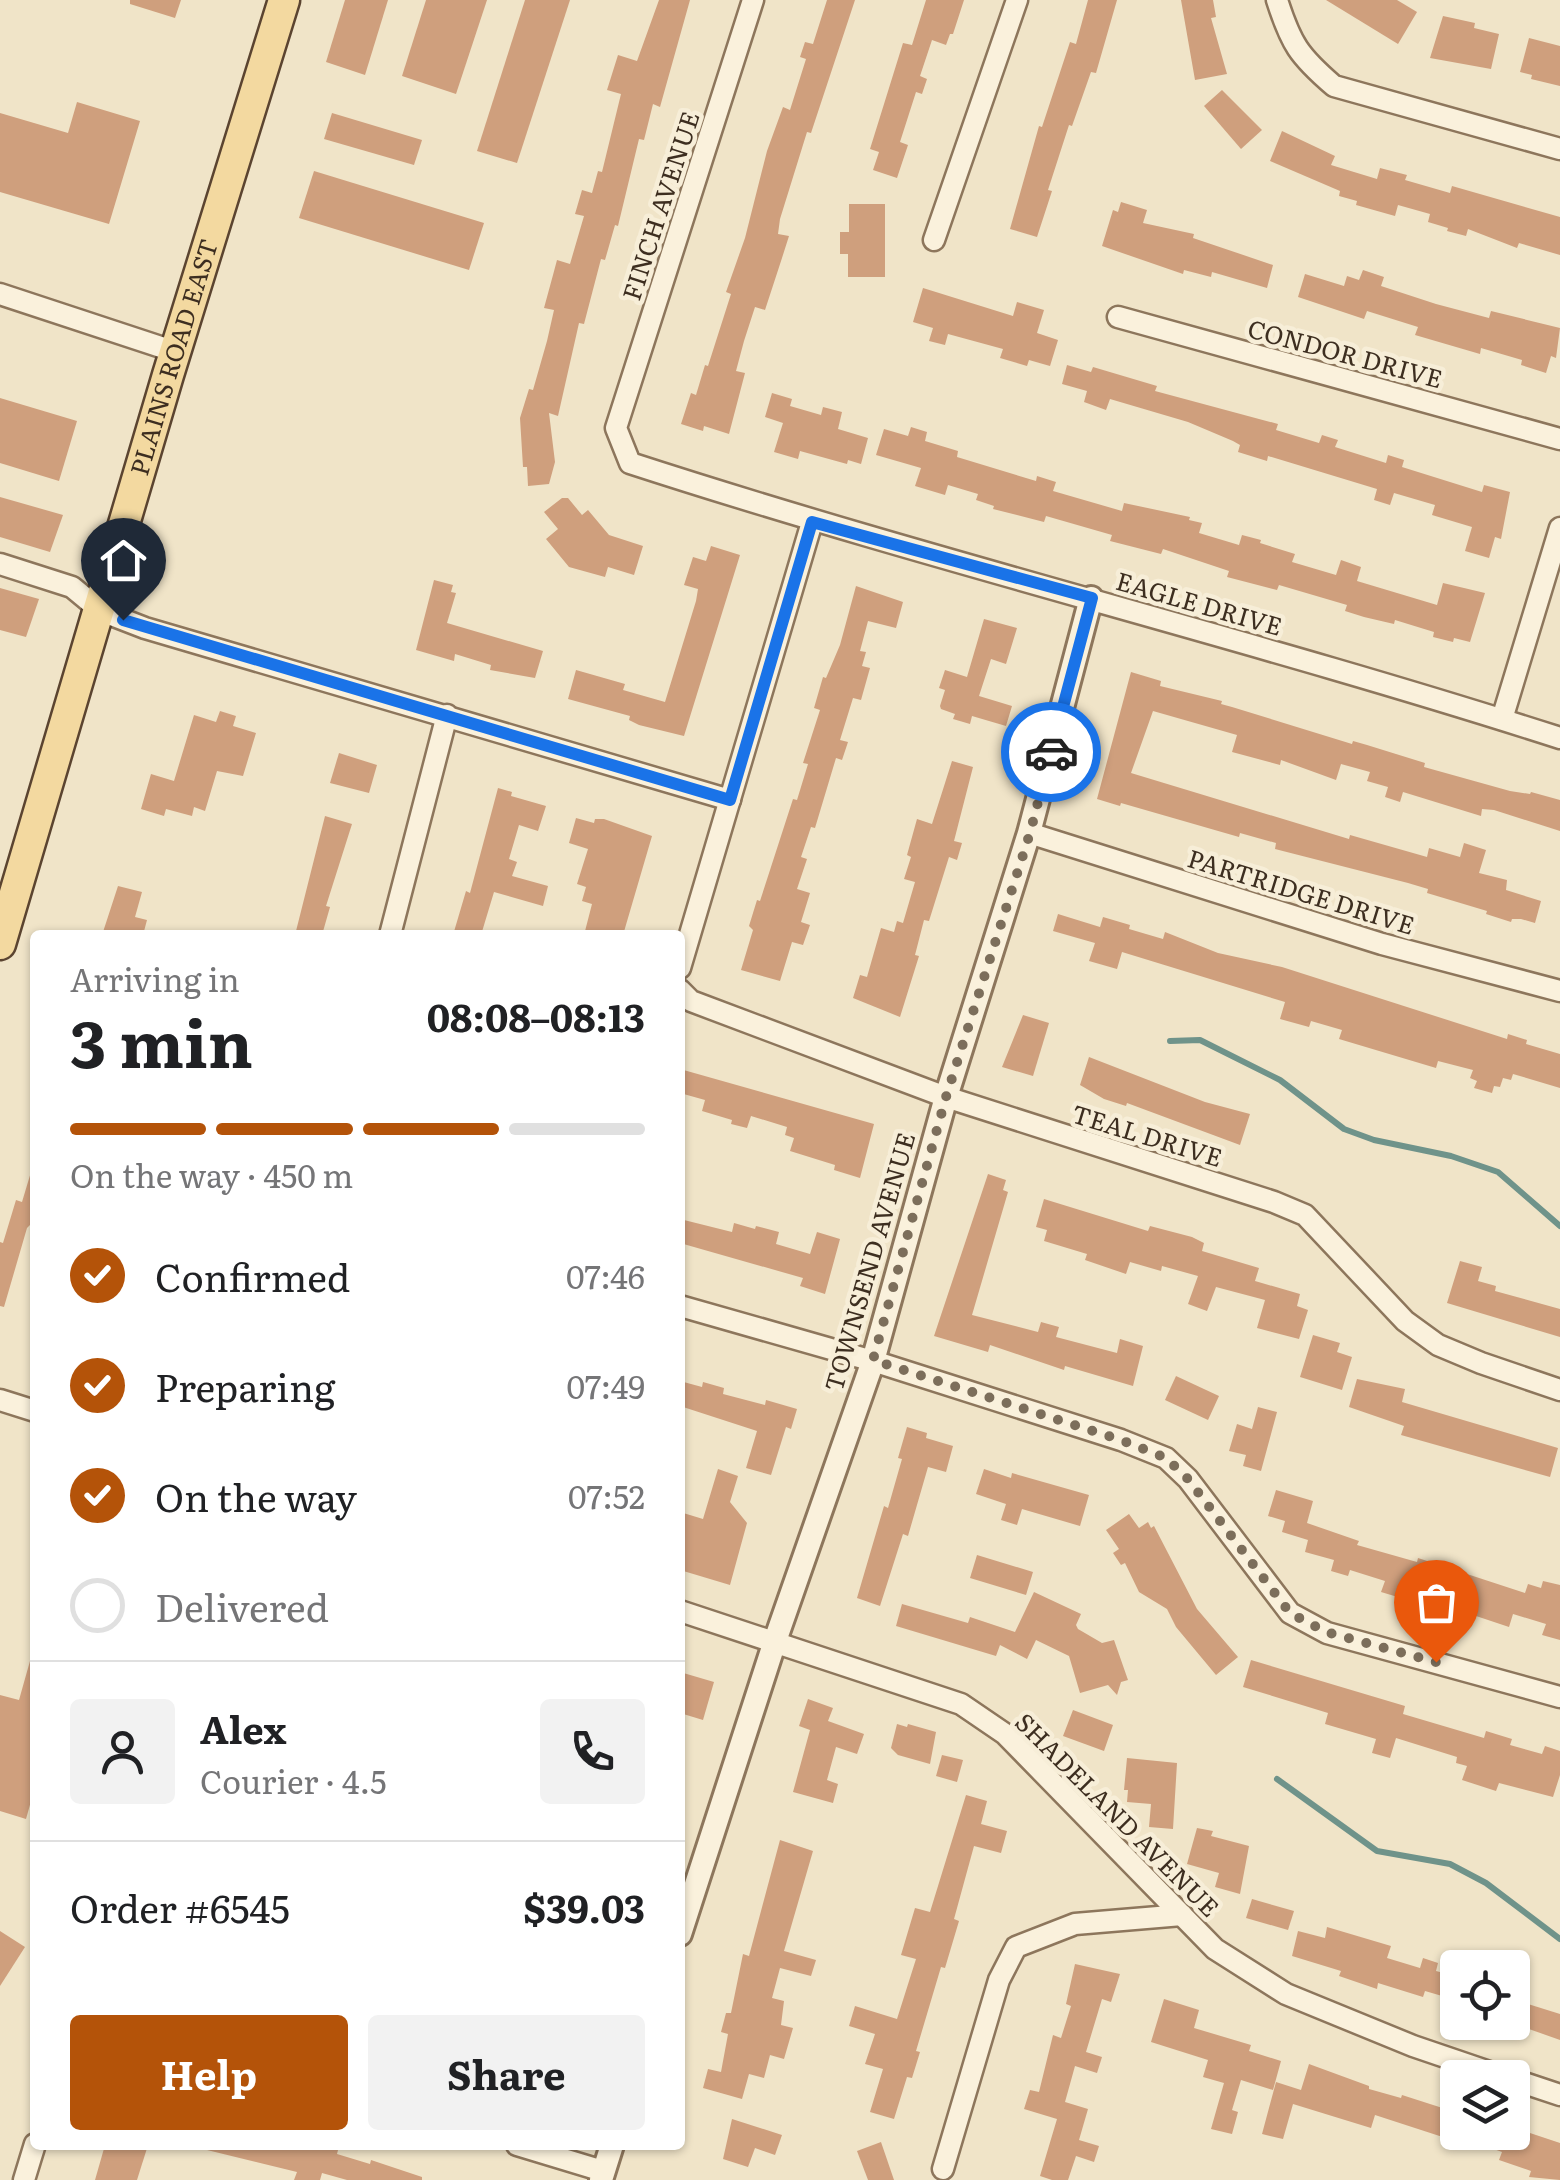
<!DOCTYPE html>
<meta charset="utf-8">
<style>
body{margin:0;font-family:Literata,serif;background:#f2f2f2;color:#202124;height:100vh;display:flex;flex-direction:column;font-size:38px;white-space:nowrap}
*{box-sizing:border-box;margin:0}
p{font-size:32px;color:#757577}
.icon{flex:none;width:55px;height:55px;fill:none;stroke:currentColor;stroke-width:2;stroke-linecap:round;stroke-linejoin:round}
.map{position:relative;flex:1;overflow:hidden}
.side{position:absolute;left:30px;top:930px;width:655px;height:1220px;display:flex;flex-direction:column;background:#fff;border-radius:10px;box-shadow:0 2px 8px #0004}
.side>*{flex:none}
.buttons{position:absolute;left:1440px;top:1950px;display:grid;gap:20px}
.buttons a{display:grid;place-items:center;width:90px;height:90px;border-radius:10px;background:#fff;box-shadow:0 2px 8px #0004;font-size:50px}
.pin{position:absolute;display:grid;place-items:center;width:85px;height:85px;color:#fff;margin:-102px -42px;border-radius:50% 50% 50% 0;rotate:-45deg;box-shadow:0 0 10px #0007}
.pin .icon{rotate:45deg}
.courier{position:absolute;display:grid;place-items:center;width:100px;height:100px;margin:-50px;border:8px solid #1a73e8;border-radius:50%;background:#fff;color:#222;box-shadow:0 2px 12px #0007}
.headline em{font-style:normal;font-weight:700}
.headline div{display:flex;flex-direction:column-reverse}
.headline{display:flex;align-items:center;justify-content:space-between;height:170px;padding:0 40px}
h1{font-size:65px;font-weight:700;line-height:75px}
.bar{display:grid;grid-template-columns:repeat(4,1fr);gap:15px 10px;align-content:center;height:120px;padding:0 40px}
.bar i{height:12px;border-radius:8px;background:#e0e0e0}
.bar .current{background:#b45309}
.bar p{grid-column:span 4}
.line{display:flex;align-items:center;gap:25px;padding:0 40px;border-top:2px solid #e0e0e0}
.line div{flex:1}
.round{display:grid;place-items:center;flex:none;width:105px;height:105px;border-radius:10px;background:#f2f2f2}
ol{padding:0 40px;list-style:none}
li{display:flex;align-items:center;gap:30px;height:110px}
li p{margin-inline-start:auto}
li .icon{padding:10px;border-radius:50%;background:#b45309;color:#fff;stroke-width:4}
li:last-child{color:#757577}
li i{width:55px;height:55px;border:5px solid #e0e0e0;border-radius:50%}
.button{display:flex;gap:20px;margin-top:auto;padding:20px 40px}
.button a{flex:1;height:115px;border-radius:10px;background:#b45309;color:#fff;font-size:40px;font-weight:700;line-height:115px;text-align:center}
.button a+a{background:#f2f2f2;color:#202124}
.map>svg:first-child{display:block}
</style>
<div class="map">
<svg width="1560" height="2180" viewBox="0 0 1560 2180">
<rect width="100%" height="100%" fill="#f0e4c8"/>
<g fill="none" stroke-linecap="round" stroke-linejoin="round">
<g stroke="#6f938a" stroke-width="6">
<polyline points="1170,1041 1200,1040 1280,1080 1344,1129 1374,1140 1451,1156 1498,1172 1560,1226"/>
<polyline points="1277,1779 1377,1851 1450,1864 1486,1883 1560,1939"/>
</g>
</g>
<g fill="#cf9f7d">
<polygon points="130,0 181,0 175,18 130,4"/>
<polygon points="345,0 388,0 365,75 326,62"/>
<polygon points="426,0 487,0 456,94 402,76"/>
<polygon points="525,0 570,0 517,163 477,151"/>
<polygon points="659,0 690,0 660,107 653,104 644,140 639,139 618,226 615,225 605,260 601,259 584,324 579,323 558,416 549,413 555,462 549,484 528,486 527,467 523,467 520,418 529,389 533,390 547,341 554,310 544,308 553,275 557,260 570,264 584,216 575,214 582,190 592,193 598,171 602,172 621,94 607,90 618,55 637,61"/>
<polygon points="827,0 855,0 811,133 807,132 780,219 778,234 789,236 782,258 765,310 755,307 744,341 736,371 745,373 729,434 704,426 703,431 681,424 691,393 696,395 705,365 708,366 731,294 726,292 745,238 767,151 783,107 790,110 806,59 800,57 805,42 813,44"/>
<polygon points="926,0 964,0 953,34 950,34 946,45 932,40 920,76 927,79 922,94 916,92 900,142 908,145 897,178 873,170 879,152 870,149 903,43 912,45"/>
<polygon points="1088,0 1117,0 1096,73 1091,72 1072,126 1069,125 1048,190 1052,191 1037,237 1010,229 1039,126 1042,127 1070,42 1076,44"/>
<polygon points="1181,0 1213,0 1216,17 1211,18 1227,74 1195,80"/>
<polygon points="1326,0 1397,0 1417,12 1398,44"/>
<polygon points="1443,16 1475,23 1474,28 1499,34 1491,69 1430,58"/>
<polygon points="1529,38 1560,46 1560,86 1531,79 1532,75 1520,72"/>
<polygon points="1222,90 1262,130 1241,149 1204,106"/>
<polygon points="77,102 140,121 109,224 0,192 0,113 68,133"/>
<polygon points="332,113 422,140 414,165 324,139"/>
<polygon points="1282,131 1335,156 1331,165 1377,179 1380,168 1407,175 1405,180 1450,193 1452,186 1560,217 1560,255 1519,243 1517,248 1468,229 1466,236 1447,231 1448,228 1428,222 1430,214 1398,205 1395,216 1356,205 1357,201 1339,196 1340,191 1270,161"/>
<polygon points="314,171 484,223 469,270 299,218"/>
<polygon points="1121,202 1147,210 1143,223 1194,234 1193,238 1273,265 1267,288 1212,272 1211,277 1184,270 1183,274 1102,246 1113,210 1118,212"/>
<polygon points="849,204 885,204 885,277 848,277 848,254 840,254 840,232 849,232"/>
<polygon points="1363,270 1384,277 1381,286 1436,304 1489,318 1491,311 1560,328 1556,358 1551,356 1546,373 1521,365 1522,360 1481,348 1480,354 1415,335 1418,327 1367,311 1364,319 1298,297 1305,274 1344,286 1347,276 1359,280"/>
<polygon points="923,288 1013,316 1017,302 1044,310 1037,333 1058,340 1050,366 1029,360 1027,366 1000,358 1003,349 948,334 945,345 929,341 933,328 913,322"/>
<polygon points="1067,365 1091,372 1093,367 1157,386 1155,391 1278,424 1276,430 1319,443 1322,435 1338,440 1335,447 1386,463 1388,455 1404,460 1402,467 1482,492 1484,485 1510,492 1501,539 1495,537 1489,558 1465,551 1472,527 1432,515 1435,505 1394,493 1390,505 1374,500 1377,489 1268,456 1267,461 1238,452 1240,445 1233,441 1188,422 1110,399 1106,410 1084,402 1087,391 1062,384"/>
<polygon points="772,393 792,399 790,406 821,415 823,407 842,412 838,429 868,438 861,464 848,460 847,464 800,451 798,459 774,452 783,423 765,417"/>
<polygon points="0,398 77,421 59,481 0,463"/>
<polygon points="911,427 927,432 925,441 958,451 957,457 1036,481 1037,476 1056,482 1053,491 1122,511 1124,503 1190,517 1189,520 1202,523 1199,533 1239,545 1242,535 1261,540 1260,543 1295,554 1292,562 1336,575 1341,560 1361,567 1357,581 1437,605 1443,583 1485,593 1470,642 1454,638 1453,642 1433,637 1434,632 1395,620 1394,624 1364,617 1345,611 1347,605 1279,585 1277,590 1227,577 1229,571 1163,549 1161,554 1110,541 1112,535 1046,516 1044,522 993,509 994,506 976,500 978,494 948,485 945,495 915,486 921,468 876,455 884,429 908,436"/>
<polygon points="0,497 63,515 50,552 0,537"/>
<polygon points="562,498 568,498 582,515 588,510 609,535 643,546 634,575 608,567 605,577 569,567 546,539 558,529 544,512"/>
<polygon points="711,546 740,555 684,736 639,725 629,720 630,716 568,699 576,670 625,684 623,690 665,702 696,601 698,589 684,585 693,557 706,561"/>
<polygon points="434,580 453,585 451,592 456,593 447,623 543,651 535,678 490,670 491,665 455,654 454,661 416,650"/>
<polygon points="856,586 903,602 896,628 868,621 860,651 866,652 862,666 870,668 861,700 853,698 840,740 848,742 842,760 836,758 815,828 811,827 801,857 807,859 797,889 810,893 801,922 810,925 803,945 792,942 780,981 741,970 753,930 749,926 757,900 760,901 793,799 797,800 808,764 803,763 820,710 814,708 823,677 826,678 840,645"/>
<polygon points="0,588 39,599 26,637 0,630"/>
<polygon points="984,619 1017,628 1006,664 991,659 979,696 1012,706 1006,726 972,716 970,724 953,719 955,714 941,709 940,706 945,690 939,688 945,670 967,677"/>
<polygon points="1131,672 1161,681 1160,686 1222,701 1221,704 1232,707 1352,744 1353,741 1367,745 1425,763 1424,767 1510,791 1530,794 1531,792 1560,800 1560,831 1494,810 1482,809 1481,816 1403,792 1400,802 1385,797 1388,787 1367,781 1370,772 1341,764 1336,780 1281,760 1280,765 1232,752 1237,735 1153,711 1131,773 1349,839 1350,835 1427,857 1429,848 1460,857 1464,843 1486,850 1479,873 1507,880 1506,890 1541,901 1535,923 1521,919 1512,919 1511,922 1486,914 1487,911 1427,893 1428,889 1408,883 1275,849 1276,843 1240,833 1239,837 1121,803 1120,806 1097,799"/>
<polygon points="220,711 236,716 233,726 256,733 243,776 217,771 205,811 194,807 192,816 166,809 164,816 141,809 151,774 174,781 194,715 216,722"/>
<polygon points="339,753 377,765 369,793 330,783"/>
<polygon points="952,761 973,767 954,841 962,843 957,860 949,857 929,921 924,920 915,955 919,956 900,1017 853,998 860,975 867,977 881,928 894,932 897,921 903,923 915,882 904,879 911,857 907,855 917,819 932,824"/>
<polygon points="498,788 512,792 511,796 546,806 538,831 519,825 509,859 517,862 512,876 548,886 543,906 494,892 481,935 453,935 466,891 470,893"/>
<polygon points="325,816 352,824 326,906 330,907 322,935 295,935"/>
<polygon points="576,818 594,823 595,819 604,819 652,836 623,935 584,935 592,904 582,901 586,887 577,884 588,849 569,843"/>
<polygon points="118,886 142,892 135,917 147,920 143,935 103,932"/>
<polygon points="1058,914 1100,927 1103,917 1130,925 1129,929 1163,939 1165,932 1218,953 1282,967 1507,1039 1508,1034 1527,1040 1526,1044 1560,1054 1560,1088 1513,1074 1511,1080 1503,1078 1500,1087 1494,1086 1492,1093 1474,1088 1477,1081 1470,1078 1473,1070 1438,1061 1436,1068 1339,1039 1342,1030 1311,1021 1309,1027 1280,1019 1285,1002 1122,952 1117,969 1089,961 1095,943 1053,931"/>
<polygon points="1023,1015 1049,1023 1033,1076 1002,1067"/>
<polygon points="1089,1057 1205,1102 1250,1114 1240,1145 1127,1103 1126,1106 1104,1099 1080,1085"/>
<polygon points="680,1069 874,1124 860,1178 834,1170 835,1165 790,1151 794,1138 785,1135 787,1127 751,1116 747,1128 731,1124 732,1120 702,1111 705,1100 680,1093"/>
<polygon points="31,1172 35,1173 35,1225 31,1224 27,1228 4,1307 0,1306 0,1242 3,1243 16,1200 22,1202"/>
<polygon points="988,1174 1006,1180 1003,1190 1008,1192 972,1315 1038,1332 1041,1322 1059,1327 1056,1337 1117,1353 1120,1339 1143,1346 1133,1386 1065,1366 1064,1370 990,1345 988,1352 934,1336"/>
<polygon points="1044,1199 1148,1231 1150,1226 1192,1237 1204,1243 1202,1251 1259,1268 1255,1281 1300,1294 1297,1306 1308,1310 1299,1339 1257,1328 1265,1300 1216,1287 1207,1311 1188,1304 1198,1276 1162,1266 1161,1271 1130,1262 1126,1274 1085,1260 1087,1254 1044,1241 1047,1230 1036,1227"/>
<polygon points="680,1219 732,1232 734,1223 755,1229 756,1226 779,1232 776,1244 810,1254 817,1232 840,1239 825,1294 800,1286 803,1278 680,1243"/>
<polygon points="1460,1261 1482,1267 1478,1281 1496,1286 1495,1291 1560,1309 1560,1337 1447,1303"/>
<polygon points="1313,1335 1340,1343 1337,1352 1352,1357 1342,1390 1300,1377"/>
<polygon points="1176,1376 1219,1396 1208,1420 1165,1400"/>
<polygon points="1357,1379 1405,1389 1402,1402 1558,1448 1550,1477 1401,1435 1404,1426 1349,1407"/>
<polygon points="680,1381 702,1387 703,1382 724,1388 723,1394 765,1405 766,1400 797,1409 791,1429 786,1427 771,1475 746,1468 757,1431 680,1406"/>
<polygon points="1258,1407 1277,1412 1261,1471 1243,1466 1246,1455 1229,1451 1237,1424 1252,1429"/>
<polygon points="907,1427 927,1433 926,1438 953,1446 946,1472 928,1467 908,1536 903,1534 880,1606 857,1598 884,1506 888,1508 902,1459 898,1458"/>
<polygon points="718,1469 738,1476 730,1502 747,1523 730,1585 680,1570 680,1512 703,1519"/>
<polygon points="984,1469 1011,1478 1012,1473 1089,1495 1080,1526 1022,1509 1017,1525 1001,1520 1006,1504 976,1494"/>
<polygon points="1276,1490 1313,1501 1307,1523 1359,1541 1357,1545 1417,1562 1418,1558 1525,1593 1528,1584 1541,1588 1543,1581 1560,1585 1560,1640 1542,1635 1546,1624 1513,1614 1509,1627 1437,1603 1440,1592 1406,1582 1401,1598 1381,1592 1385,1581 1350,1570 1348,1576 1331,1571 1334,1560 1305,1552 1308,1540 1282,1532 1285,1521 1268,1516"/>
<polygon points="1129,1514 1139,1528 1148,1522 1151,1528 1154,1526 1197,1609 1238,1657 1216,1675 1176,1627 1167,1609 1139,1592 1125,1563 1121,1565 1113,1553 1119,1549 1106,1530"/>
<polygon points="977,1555 1033,1572 1026,1595 970,1578"/>
<polygon points="1034,1592 1081,1614 1076,1625 1078,1629 1102,1643 1114,1640 1128,1680 1121,1682 1117,1695 1108,1685 1080,1693 1069,1656 1036,1640 1027,1659 1000,1645 996,1656 896,1626 902,1604 968,1623 970,1617 1015,1632"/>
<polygon points="1251,1660 1405,1706 1403,1714 1484,1738 1486,1731 1512,1739 1510,1745 1542,1754 1545,1746 1560,1751 1560,1775 1553,1797 1499,1783 1496,1791 1462,1780 1467,1766 1456,1763 1457,1757 1396,1738 1390,1758 1372,1753 1376,1739 1325,1724 1328,1713 1243,1687"/>
<polygon points="30,1661 35,1662 35,1787 26,1819 0,1811 0,1695 19,1700"/>
<polygon points="680,1672 714,1682 703,1720 680,1713"/>
<polygon points="808,1699 833,1708 828,1721 864,1734 857,1754 836,1747 827,1780 838,1784 833,1803 793,1792 810,1730 799,1726"/>
<polygon points="1073,1710 1113,1725 1104,1751 1063,1736"/>
<polygon points="897,1724 907,1727 908,1724 936,1732 930,1764 898,1755 891,1748"/>
<polygon points="942,1755 963,1760 957,1782 936,1776"/>
<polygon points="1127,1758 1177,1763 1173,1829 1149,1827 1151,1804 1127,1802 1128,1790 1124,1790"/>
<polygon points="966,1795 987,1801 981,1824 1007,1831 1001,1853 974,1846 954,1919 959,1921 945,1968 941,1967 916,2051 920,2052 912,2078 907,2077 894,2119 870,2112 883,2069 865,2064 875,2034 849,2026 855,2006 897,2019 916,1959 901,1955 915,1908 930,1912"/>
<polygon points="1197,1828 1213,1831 1211,1836 1249,1846 1240,1894 1215,1887 1219,1873 1187,1864"/>
<polygon points="780,1840 813,1851 784,1951 816,1960 811,1976 780,1968 772,1998 784,2001 781,2025 793,2028 784,2059 770,2055 764,2078 749,2074 742,2099 703,2088 708,2069 721,2072 728,2034 721,2032 726,2013 731,2013 743,1954 749,1956"/>
<polygon points="1252,1899 1294,1911 1288,1930 1246,1918"/>
<polygon points="1327,1927 1391,1946 1387,1958 1420,1968 1423,1958 1438,1963 1436,1971 1455,1976 1449,1998 1425,1991 1423,1997 1378,1983 1377,1989 1339,1976 1341,1971 1292,1956 1298,1931 1325,1938"/>
<polygon points="0,1931 25,1947 0,1986"/>
<polygon points="1075,1964 1120,1974 1111,2002 1102,1999 1086,2052 1102,2057 1097,2073 1075,2066 1065,2102 1088,2109 1079,2140 1099,2146 1094,2162 1076,2156 1068,2180 1052,2180 1040,2176 1057,2119 1024,2109 1030,2090 1039,2092 1053,2035 1061,2038 1071,2006 1066,2004"/>
<polygon points="1164,1999 1199,2010 1194,2028 1251,2045 1249,2051 1281,2061 1273,2090 1241,2080 1232,2110 1238,2112 1232,2134 1211,2129 1224,2083 1203,2077 1208,2060 1151,2042"/>
<polygon points="1512,1999 1560,2014 1560,2040 1512,2023"/>
<polygon points="1309,2064 1369,2086 1369,2089 1401,2098 1402,2095 1458,2113 1458,2132 1512,2132 1512,2127 1560,2143 1560,2180 1529,2177 1531,2171 1499,2160 1502,2152 1458,2136 1458,2142 1375,2115 1371,2128 1293,2104 1283,2139 1262,2134 1276,2082 1301,2090"/>
<polygon points="732,2119 782,2135 775,2155 755,2148 748,2167 723,2159"/>
<polygon points="881,2142 894,2180 868,2180 857,2151"/>
<polygon points="105,2145 148,2145 137,2180 95,2180"/>
<polygon points="208,2145 321,2145 338,2150 337,2154 370,2164 371,2160 422,2177 422,2180 347,2180 322,2173 320,2180 294,2180 297,2172 207,2150"/>
</g>
<g fill="none" stroke-linecap="round" stroke-linejoin="round">
<g stroke="#8d765c" stroke-width="25">
<g id="minor">
<path d="M753,0L616,428L630,463C938,563 1252,639 1560,738"/>
<path d="M1277,0C1291,44 1299,56 1334,86L1560,149"/>
<polyline points="934,240 1017,0"/>
<polyline points="0,294 176,352"/>
<polyline points="1118,317 1560,439"/>
<polyline points="0,564 72,587 101,611 145,628 730,800"/>
<polyline points="1502,719 1560,528"/>
<polyline points="1029,833 1382,944 1560,991"/>
<polyline points="390,935 447,715"/>
<polyline points="680,968 812,522"/>
<polyline points="680,990 691,1001 946,1097 1274,1202 1305,1215 1405,1321 1438,1345 1481,1363 1560,1390"/>
<polyline points="680,1306 873,1361 1121,1440 1166,1458 1188,1479 1290,1613 1327,1633 1560,1697"/>
<polyline points="0,1400 35,1411"/>
<polyline points="680,1611 961,1704 1005,1734 1215,1949 1286,1994 1413,2046 1507,2078"/>
<polyline points="1512,2079 1560,2095"/>
<polyline points="517,2145 603,2171"/>
<polyline points="943,2169 999,1980 1016,1947 1075,1924 1182,1915"/>
<polyline points="24,2180 35,2144"/>
</g>
</g>
<g stroke="#8d765c" stroke-width="28">
<g id="tertiary">
<polyline points="680,1934 775,1641 873,1361 946,1097 1029,833 1091,598"/>
<polyline points="601,2180 612,2145"/>
</g>
</g>
<g stroke="#5b4430" stroke-width="35">
<g id="primary">
<path id="s1" d="M0,944L168,375L284,0"/>
</g>
</g>
<use href="#minor" stroke="#faf1dc" stroke-width="20"/>
<use href="#tertiary" stroke="#faf1dc" stroke-width="22"/>
<use href="#primary" stroke="#f3d9a0" stroke-width="30"/>
</g>
<g fill="none" stroke-linecap="round" stroke-linejoin="round">
<polyline stroke="#7c6e5b" stroke-width="10" stroke-dasharray="0 18" points="1051,752 1030,833 946,1097 873,1360 1121,1440 1166,1458 1188,1479 1290,1613 1326,1632 1436,1662"/>
<polyline stroke="#1a73e8" stroke-width="12" points="123,620 730,800 812,522 1092,598 1051,752"/>
</g>
<g text-anchor="middle" stroke-width="9" stroke-linejoin="round" paint-order="stroke">
<g font-size="25" fill="#3d2e20" stroke="#f7eed8">
<text transform="translate(661 206) rotate(-72)" y="9">FINCH AVENUE</text>
<text transform="translate(1345 354) rotate(15)" y="9">CONDOR DRIVE</text>
<text dy="9" stroke="none"><textPath href="#s1" startOffset="612">PLAINS ROAD EAST</textPath></text>
<text transform="translate(1199 604) rotate(16)" y="9">EAGLE DRIVE</text>
<text transform="translate(1301 892) rotate(17)" y="9">PARTRIDGE DRIVE</text>
<text transform="translate(1147 1136) rotate(17)" y="9">TEAL DRIVE</text>
<text transform="translate(870 1262) rotate(-74)" y="9">TOWNSEND AVENUE</text>
<text transform="translate(1117 1815) rotate(45)" y="9">SHADELAND AVENUE</text>
</g>
</g>
</svg>
<div class="buttons">
<a><svg class="icon" aria-label="locate" viewBox="0 0 24 24"><circle cx="12" cy="12" r="6"/><path d="M12 2v4M12 18v4M2 12h4M18 12h4"/></svg></a>
<a><svg class="icon" aria-label="layers" viewBox="0 0 24 24"><path d="M12 4l9 5-9 5-9-5zM3 14l9 5 9-5"/></svg></a>
</div>
<div class="pin" style="left:1436px;top:1662px;background:#ea580c"><svg class="icon" aria-label="bag" viewBox="0 0 24 24"><path d="M5 8h14l-1 12H6zM9 8a3 3 0 0 1 6 0"/></svg></div>
<div class="pin" style="left:123px;top:620px;background:#1f2937"><svg class="icon" aria-label="home" viewBox="0 0 24 24"><path d="M3 11l9-7 9 7M6 9v11h12V9"/></svg></div>
<div class="courier" style="left:1051px;top:752px"><svg class="icon" aria-label="car" viewBox="0 0 24 24"><path d="M5 17H2v-5l4-1 3-4h7l3 4 3 1v5h-3M9 17h6M6 11h13"/><circle cx="7" cy="17" r="2"/><circle cx="17" cy="17" r="2"/></svg></div>
<section class="side">
<div class="headline"><div><h1>3 min</h1><p>Arriving in</p></div><em>08:08–08:13</em></div>
<div class="bar"><i class="current"></i><i class="current"></i><i class="current"></i><i></i><p>On the way · 450 m</p></div>
<ol>
<li><svg class="icon" aria-label="check" viewBox="0 0 24 24"><path d="M5 12l5 5 9-10"/></svg>Confirmed<p>07:46</p></li>
<li><svg class="icon" aria-label="check" viewBox="0 0 24 24"><path d="M5 12l5 5 9-10"/></svg>Preparing<p>07:49</p></li>
<li><svg class="icon" aria-label="check" viewBox="0 0 24 24"><path d="M5 12l5 5 9-10"/></svg>On the way<p>07:52</p></li>
<li><i></i>Delivered</li>
</ol>
<div class="line" style="height:180px"><a class="round"><svg class="icon" aria-label="person" viewBox="0 0 24 24"><circle cx="12" cy="8" r="4"/><path d="M4 21q1-7 8-7t8 7"/></svg></a><div><b>Alex</b><p>Courier · 4.5</p></div><a class="round"><svg class="icon" aria-label="phone" viewBox="0 0 24 24"><path d="M5 4h4l2 5-3 2q2 4 5 5l2-3 5 2v4C11 20 4 13 5 4z"/></svg></a></div>
<div class="line" style="height:130px"><div>Order #6545</div><b>$39.03</b></div>
<div class="button"><a>Help</a><a>Share</a></div>
</section>
</div>
